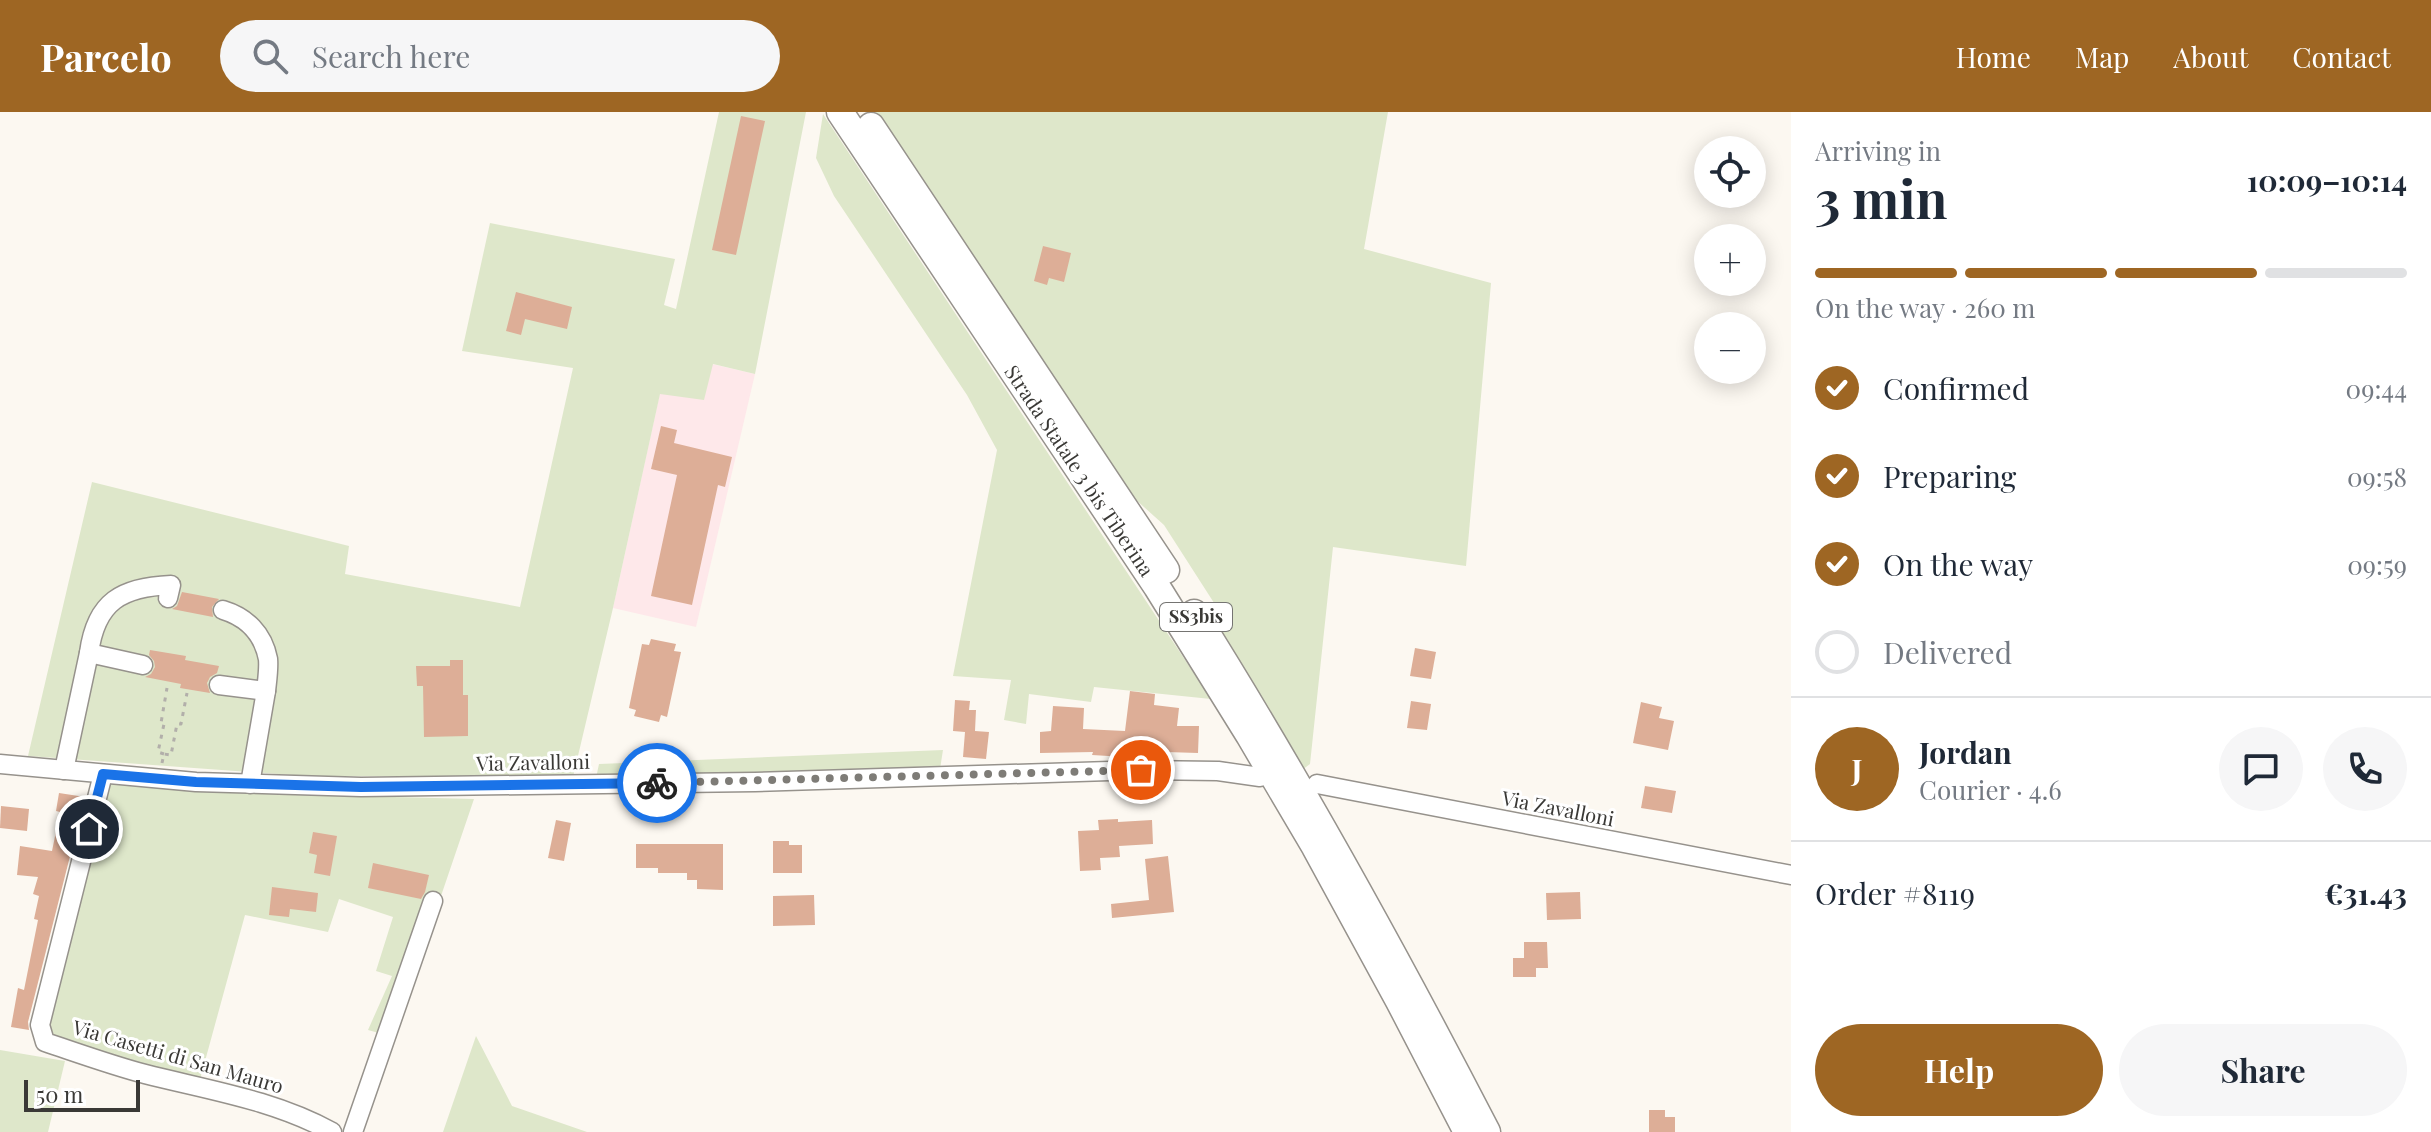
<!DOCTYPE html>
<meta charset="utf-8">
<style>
body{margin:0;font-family:"Playfair Display",serif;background:#f6f6f7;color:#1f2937;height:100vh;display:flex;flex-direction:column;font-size:30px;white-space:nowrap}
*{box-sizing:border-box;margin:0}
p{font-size:26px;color:#747a83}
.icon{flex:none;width:44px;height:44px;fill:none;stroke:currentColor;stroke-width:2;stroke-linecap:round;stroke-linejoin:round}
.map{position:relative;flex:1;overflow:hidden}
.sheet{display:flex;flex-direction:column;background:#fff;width:640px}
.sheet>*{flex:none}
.fabs{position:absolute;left:1694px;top:24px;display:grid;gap:16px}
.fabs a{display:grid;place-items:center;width:72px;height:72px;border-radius:50%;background:#fff;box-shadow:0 4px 20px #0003;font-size:40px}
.scale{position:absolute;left:24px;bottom:20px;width:116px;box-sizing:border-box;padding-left:8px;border:4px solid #3a3936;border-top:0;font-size:22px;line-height:28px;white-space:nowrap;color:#3a3936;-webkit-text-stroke:6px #fff;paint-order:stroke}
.pin{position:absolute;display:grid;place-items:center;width:68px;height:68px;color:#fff;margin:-34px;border:4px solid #fff;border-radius:50%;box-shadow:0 2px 8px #0007}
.courier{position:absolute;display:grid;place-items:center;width:80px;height:80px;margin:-40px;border:6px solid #1a73e8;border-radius:50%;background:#fff;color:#222;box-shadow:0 2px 10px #0007}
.summary em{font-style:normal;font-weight:700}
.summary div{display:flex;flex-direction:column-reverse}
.summary{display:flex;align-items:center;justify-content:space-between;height:136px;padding:0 24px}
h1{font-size:52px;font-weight:700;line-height:60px}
.bar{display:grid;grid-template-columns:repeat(4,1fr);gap:12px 8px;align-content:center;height:96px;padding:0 24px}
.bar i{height:10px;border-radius:6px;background:#e0e1e3}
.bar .active{background:#9e6623}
.bar p{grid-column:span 4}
.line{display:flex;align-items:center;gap:20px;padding:0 24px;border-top:2px solid #e0e1e3}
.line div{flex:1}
.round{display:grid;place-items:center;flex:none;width:84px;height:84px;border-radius:42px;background:#f6f6f7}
ol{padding:0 24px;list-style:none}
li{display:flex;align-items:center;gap:24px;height:88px}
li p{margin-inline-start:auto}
li .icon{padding:8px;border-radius:50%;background:#9e6623;color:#fff;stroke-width:4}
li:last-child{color:#747a83}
li i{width:44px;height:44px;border:4px solid #e0e1e3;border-radius:50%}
.action{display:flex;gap:16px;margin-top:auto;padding:16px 24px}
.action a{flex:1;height:92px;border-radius:48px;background:#9e6623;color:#fff;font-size:32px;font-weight:700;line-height:92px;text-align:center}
.action a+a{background:#f6f6f7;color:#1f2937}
header{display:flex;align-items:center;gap:48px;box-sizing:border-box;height:112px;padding:0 40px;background:#9e6623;color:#fff}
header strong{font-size:38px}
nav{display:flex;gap:44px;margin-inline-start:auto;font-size:28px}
.search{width:560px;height:72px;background:#f6f6f7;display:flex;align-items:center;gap:20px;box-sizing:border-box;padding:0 28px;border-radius:44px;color:#747a83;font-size:30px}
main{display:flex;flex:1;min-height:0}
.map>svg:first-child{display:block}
</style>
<header>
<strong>Parcelo</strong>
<div class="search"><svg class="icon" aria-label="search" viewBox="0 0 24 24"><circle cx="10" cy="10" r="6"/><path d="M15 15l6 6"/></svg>Search here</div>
<nav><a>Home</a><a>Map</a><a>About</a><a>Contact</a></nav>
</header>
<main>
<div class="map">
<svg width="1791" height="1020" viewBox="0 0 1791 1020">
<rect width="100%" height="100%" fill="#fcf8f1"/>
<polygon fill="#fee8ea" points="712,252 755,262 696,515 613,496 660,281"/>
<g fill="#dee7ca">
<polygon points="719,0 806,0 755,262 713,252 704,288 660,282 613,496 573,665 306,664 28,644 92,370 349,434 345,462 520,495 573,256 462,239 490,111 675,147 664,193 676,197"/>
<polygon points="874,0 1388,0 1364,137 1491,171 1466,454 1333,435 1310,652 1302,658 1220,522 1216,494 1164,413 1125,378"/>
<polygon points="823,2 1211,587 1094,575 1091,590 1029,582 1026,612 1004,608 1011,568 953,564 997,338 967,283 834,84 816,46"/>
<polygon points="943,638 940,657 596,666 599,652"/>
<polygon points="106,669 278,682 474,687 393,925 368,918 392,864 376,859 393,805 339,787 328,820 245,803 199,971 47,927"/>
<polygon points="476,924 512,994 587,1020 443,1020"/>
<polygon points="0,938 65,949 48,1020 0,1020"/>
</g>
<g fill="#ddae97">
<polygon points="741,4 765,9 736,143 712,138"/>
<polygon points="1043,134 1071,141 1064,170 1049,166 1047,173 1034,169"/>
<polygon points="516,180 572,195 567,217 525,207 521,223 506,219"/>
<polygon points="661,314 677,318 674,331 732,345 725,375 718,373 692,493 651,484 677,363 651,357"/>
<polygon points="182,480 219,487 212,495 213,505 172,497 177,494"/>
<polygon points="651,527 676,532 674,539 681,540 667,605 661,603 659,610 634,604 636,598 629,596 642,532 649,533"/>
<polygon points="1415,536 1436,540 1431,567 1410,564"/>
<polygon points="150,538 186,544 185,548 219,554 217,561 210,565 207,571 210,581 180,576 181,572 145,565 151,562 155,555 154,549 149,543"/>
<polygon points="450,548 463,548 463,583 468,583 468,624 424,625 423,574 417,574 416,554 450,554"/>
<polygon points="1130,579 1155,582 1154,593 1179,596 1177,614 1199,614 1198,641 1166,640 1166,643 1126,640 1125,645 1092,643 1093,640 1040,641 1040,620 1051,619 1053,594 1084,596 1083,617 1125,619"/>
<polygon points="955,588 970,589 969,598 976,598 975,619 989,620 986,647 963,645 965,620 953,619"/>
<polygon points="1411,589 1431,592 1427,618 1407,616"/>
<polygon points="1641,590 1662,595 1659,606 1674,609 1668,638 1633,631"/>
<polygon points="1645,674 1676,679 1672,701 1641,696"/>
<polygon points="59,681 85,685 28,910 29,918 11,915 18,876 24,878 38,808 34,807 39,784 33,782 38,765 17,763 20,734 52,739 60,700 56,699"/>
<polygon points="1,694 29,697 27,719 0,716"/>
<polygon points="1118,707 1118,710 1152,708 1153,732 1119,734 1120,745 1100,746 1101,758 1080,759 1078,719 1099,718 1098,708"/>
<polygon points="556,708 571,711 564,749 548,746"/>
<polygon points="313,720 337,724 330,764 314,761 317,743 309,741"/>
<polygon points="773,729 789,729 789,733 802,733 802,761 773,761"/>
<polygon points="636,732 723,732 723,778 697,777 697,768 687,768 687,761 658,761 658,756 636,756"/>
<polygon points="1168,744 1174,800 1112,806 1111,792 1149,788 1145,747"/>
<polygon points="373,751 429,763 425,780 421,787 368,776"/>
<polygon points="272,775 318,781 316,800 290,797 289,805 269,803"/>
<polygon points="1580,780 1581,807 1547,808 1546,781"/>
<polygon points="814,783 815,813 773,814 773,784"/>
<polygon points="1524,830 1547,830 1548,856 1536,856 1536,865 1513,865 1513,846 1524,846"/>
<polygon points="1649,998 1665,998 1665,1005 1675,1005 1675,1020 1649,1020"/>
</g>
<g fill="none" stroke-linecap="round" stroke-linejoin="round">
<g stroke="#96928c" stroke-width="21">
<g id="minor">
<path d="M223,498C246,505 263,521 268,547C269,557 267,569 266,579"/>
<path d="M89,541C96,489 122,475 171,473L168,486"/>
<polyline points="219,573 266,579 250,672"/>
<polyline points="0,652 196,670 361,675 755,670 1141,658 1218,659 1260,665"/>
<polyline points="64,658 89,541 143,553"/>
<path d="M103,662L40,913L45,930C78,941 111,953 145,962C208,978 274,988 332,1020"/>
<polyline points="1317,672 1791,763"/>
<polyline points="353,1020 433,789"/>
</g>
</g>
<g stroke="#96928c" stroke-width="29">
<g id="highway">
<polyline points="840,0 1157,475 1249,623 1315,735 1399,889 1467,1020"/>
<polyline points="871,14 1166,458"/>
<path d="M1194,501C1301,671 1395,842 1487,1020"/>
</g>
</g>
<g stroke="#b2afaa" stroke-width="3" stroke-dasharray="4 6" stroke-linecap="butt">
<polyline points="164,642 158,640 164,612 161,611 167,576"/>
<polyline points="162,651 164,642 171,643 177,612 181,612 187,581"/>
</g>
<use href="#minor" stroke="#fff" stroke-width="18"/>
<use href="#highway" stroke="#fff" stroke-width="26"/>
</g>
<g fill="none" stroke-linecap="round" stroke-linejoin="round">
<polyline stroke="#7e7c77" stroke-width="8" stroke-dasharray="0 14.4" points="657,671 1141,658"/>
<polyline stroke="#1a73e8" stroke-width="10" points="89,717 103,662 196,670 361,675 657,671"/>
</g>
<g text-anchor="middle" stroke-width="6" stroke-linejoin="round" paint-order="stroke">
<rect fill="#fff" stroke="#757472" stroke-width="2" x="1160" y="491" width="72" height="28" rx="6"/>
<g font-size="18" font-weight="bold" fill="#3a3936">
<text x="1196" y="511">SS3bis</text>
</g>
<g font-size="20" fill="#3a3936" stroke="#fff">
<text transform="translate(1079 359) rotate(56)" y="7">Strada Statale 3 bis Tiberina</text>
<text transform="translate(533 651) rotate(-1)" y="7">Via Zavalloni</text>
<text transform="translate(1558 697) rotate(11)" y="7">Via Zavalloni</text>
<text transform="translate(178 945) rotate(16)" y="7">Via Casetti di San Mauro</text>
</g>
</g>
</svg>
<div class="fabs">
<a><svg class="icon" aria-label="locate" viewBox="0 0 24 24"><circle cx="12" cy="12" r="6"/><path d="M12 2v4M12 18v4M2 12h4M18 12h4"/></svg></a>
<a>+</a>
<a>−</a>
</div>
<div class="scale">50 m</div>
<div class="pin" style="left:1141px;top:658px;background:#ea580c"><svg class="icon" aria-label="bag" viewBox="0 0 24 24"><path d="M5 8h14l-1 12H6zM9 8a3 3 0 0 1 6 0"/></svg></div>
<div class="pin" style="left:89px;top:717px;background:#1f2937"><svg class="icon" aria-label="home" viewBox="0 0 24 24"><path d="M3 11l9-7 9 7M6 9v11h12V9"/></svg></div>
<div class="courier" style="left:657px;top:671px"><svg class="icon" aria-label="bike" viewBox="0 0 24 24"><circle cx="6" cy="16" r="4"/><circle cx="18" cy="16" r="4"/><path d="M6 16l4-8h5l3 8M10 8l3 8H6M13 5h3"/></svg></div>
</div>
<section class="sheet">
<div class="summary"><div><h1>3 min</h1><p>Arriving in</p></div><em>10:09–10:14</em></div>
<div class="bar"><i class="active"></i><i class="active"></i><i class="active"></i><i></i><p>On the way · 260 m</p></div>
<ol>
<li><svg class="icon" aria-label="check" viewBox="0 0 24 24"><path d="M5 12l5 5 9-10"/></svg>Confirmed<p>09:44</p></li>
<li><svg class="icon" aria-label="check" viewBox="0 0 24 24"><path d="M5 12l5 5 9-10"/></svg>Preparing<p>09:58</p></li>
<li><svg class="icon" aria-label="check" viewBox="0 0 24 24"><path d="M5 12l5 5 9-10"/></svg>On the way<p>09:59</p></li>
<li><i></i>Delivered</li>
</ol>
<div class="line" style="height:144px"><b class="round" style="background:#9e6623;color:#fff">J</b><div><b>Jordan</b><p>Courier · 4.6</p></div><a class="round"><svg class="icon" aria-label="chat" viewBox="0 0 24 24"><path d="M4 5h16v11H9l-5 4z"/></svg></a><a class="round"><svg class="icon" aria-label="phone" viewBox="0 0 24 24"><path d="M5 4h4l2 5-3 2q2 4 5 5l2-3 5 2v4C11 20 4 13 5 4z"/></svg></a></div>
<div class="line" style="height:104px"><div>Order #8119</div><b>€31.43</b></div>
<div class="action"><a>Help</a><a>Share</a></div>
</section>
</main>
